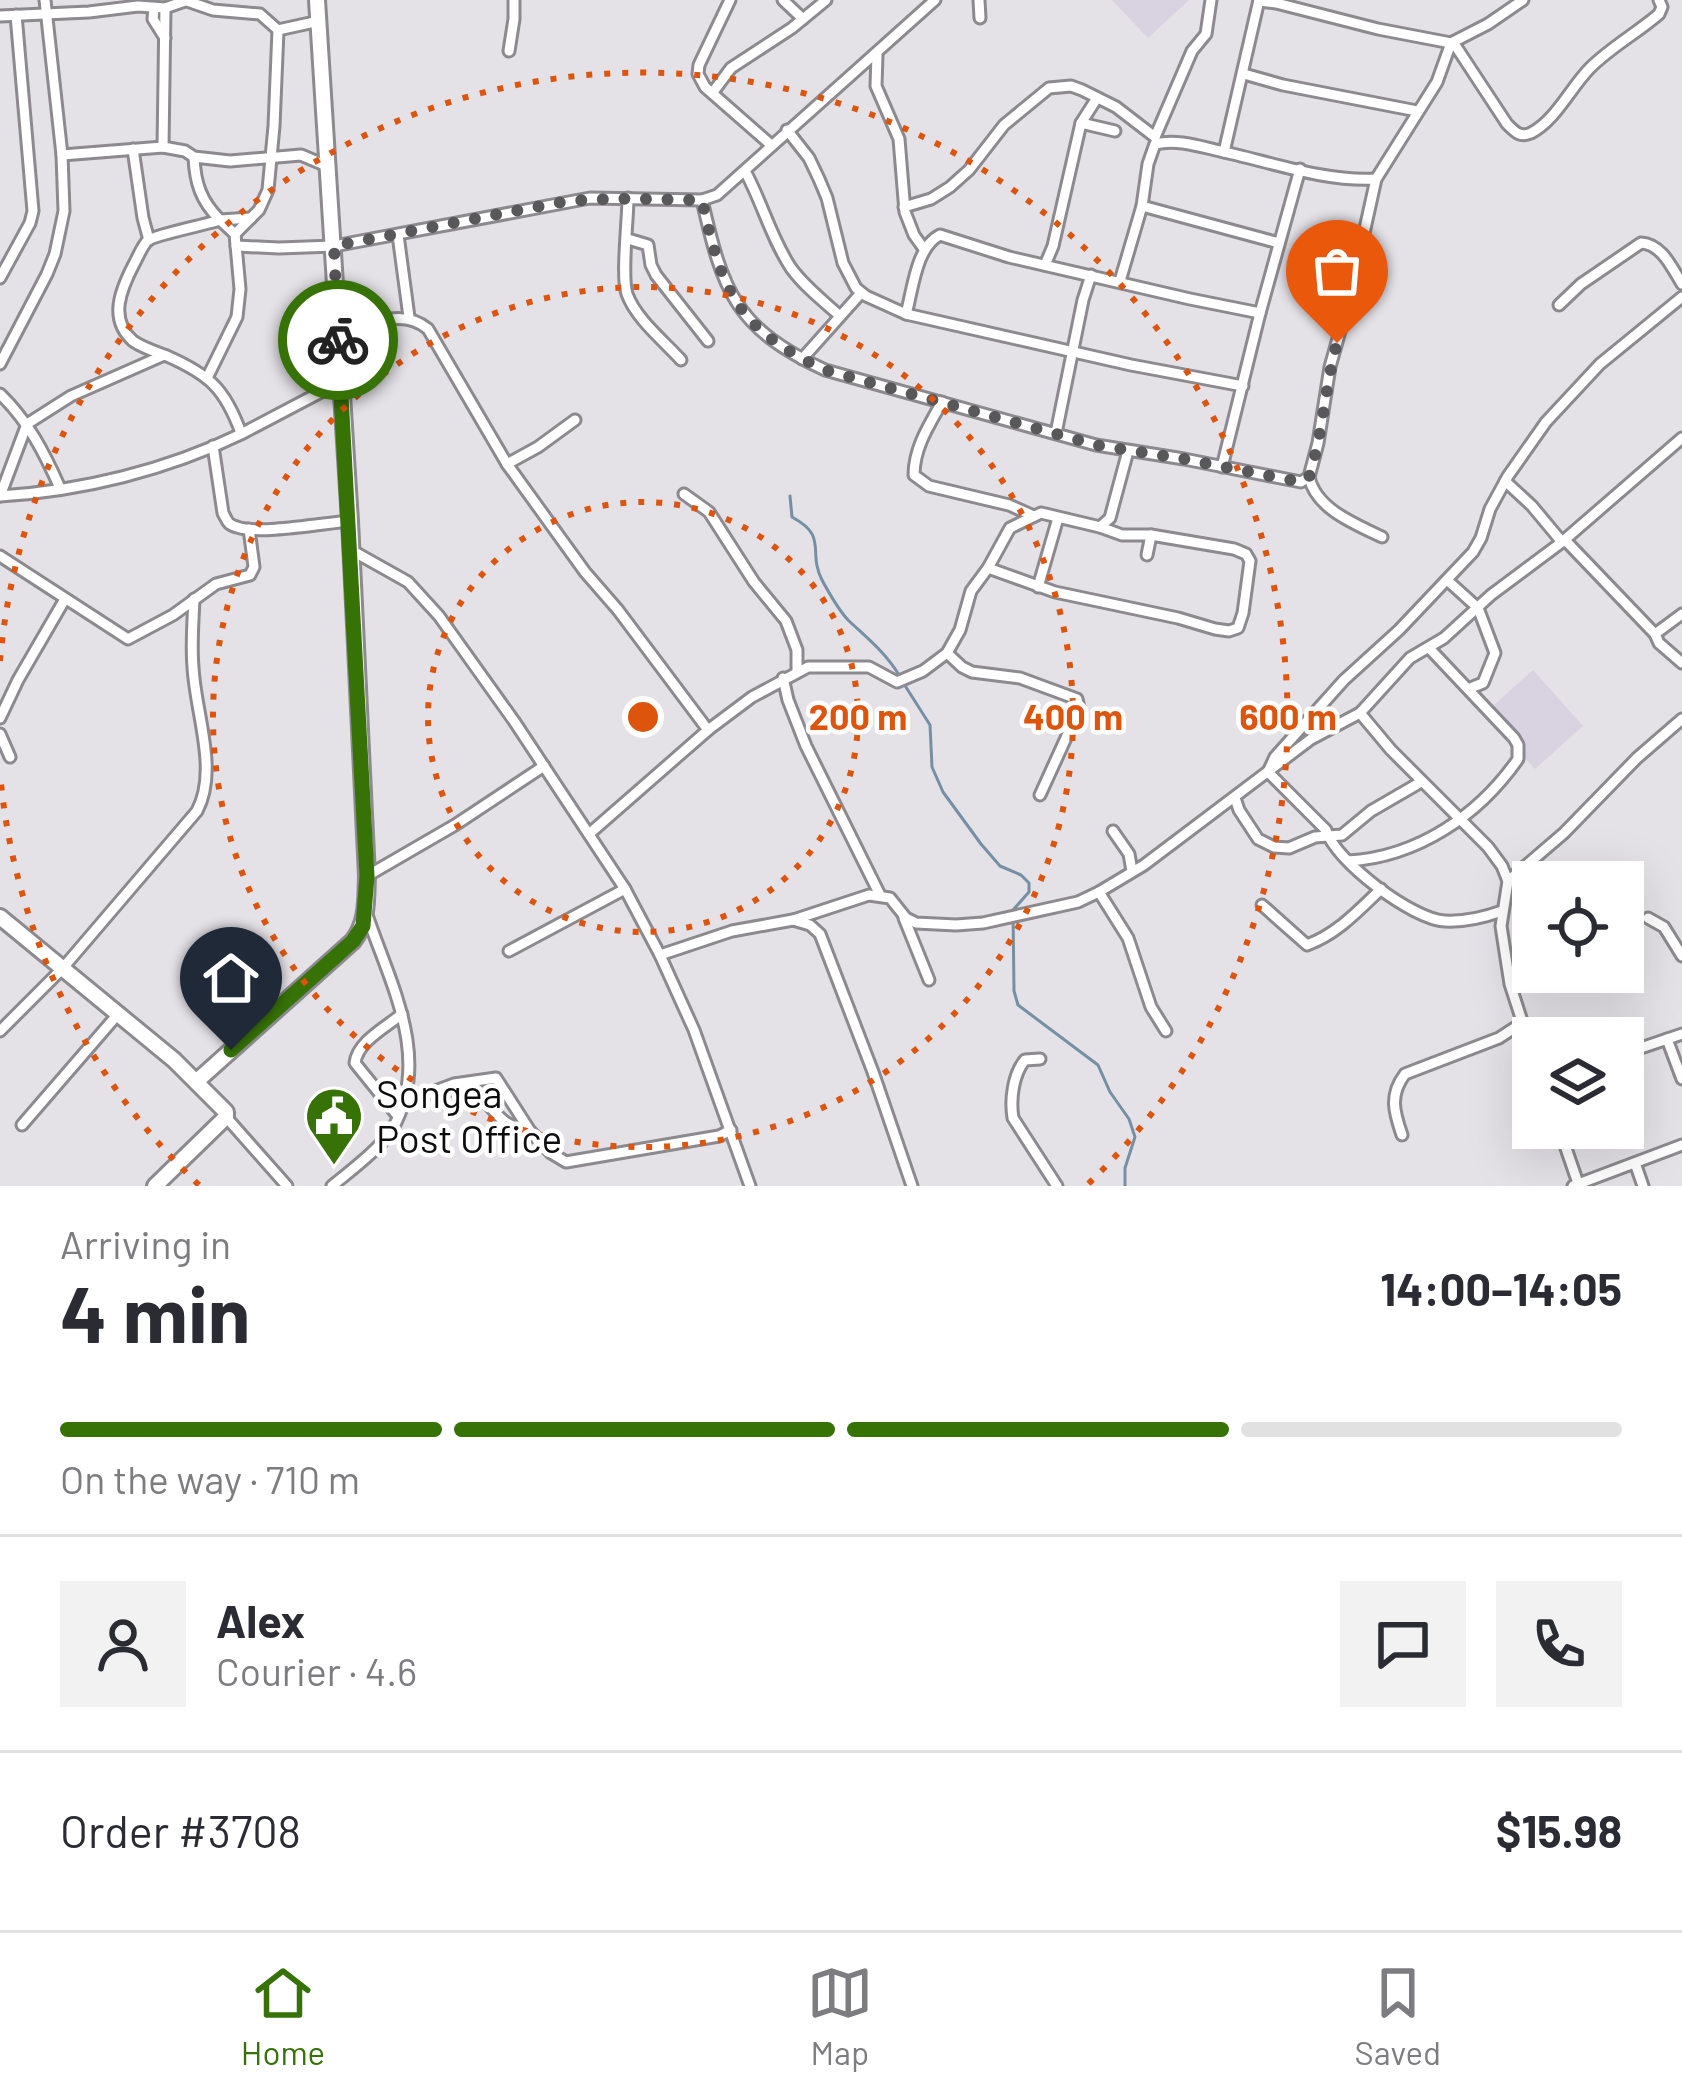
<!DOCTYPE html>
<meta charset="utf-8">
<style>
body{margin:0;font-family:Barlow,sans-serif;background:#f2f2f3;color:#2b2b33;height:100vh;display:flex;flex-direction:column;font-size:45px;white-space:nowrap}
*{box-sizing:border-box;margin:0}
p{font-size:39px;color:#7c7c81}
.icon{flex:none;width:66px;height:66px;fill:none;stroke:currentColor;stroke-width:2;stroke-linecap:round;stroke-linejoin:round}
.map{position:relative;height:1186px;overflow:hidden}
.sheet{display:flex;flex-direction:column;background:#fff;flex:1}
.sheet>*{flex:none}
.controls{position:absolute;left:1512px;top:861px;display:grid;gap:24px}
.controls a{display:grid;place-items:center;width:132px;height:132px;border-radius:0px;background:#fff;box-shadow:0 12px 48px #0002;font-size:60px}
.pin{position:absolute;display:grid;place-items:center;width:102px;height:102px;color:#fff;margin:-123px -51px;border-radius:50% 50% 50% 0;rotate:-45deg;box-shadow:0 0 12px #0007}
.pin .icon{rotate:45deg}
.courier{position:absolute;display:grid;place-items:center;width:120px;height:120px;margin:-60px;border:9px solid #367206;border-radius:50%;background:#fff;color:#222;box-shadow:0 3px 15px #0007}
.headline em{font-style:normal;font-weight:700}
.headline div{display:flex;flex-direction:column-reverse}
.headline{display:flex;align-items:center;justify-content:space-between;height:204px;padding:0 60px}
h1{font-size:78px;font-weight:700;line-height:90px}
.bar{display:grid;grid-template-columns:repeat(4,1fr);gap:18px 12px;align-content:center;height:144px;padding:0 60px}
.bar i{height:15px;border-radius:9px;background:#e1e1e2}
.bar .selected{background:#367206}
.bar p{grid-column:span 4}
.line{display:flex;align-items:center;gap:30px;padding:0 60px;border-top:3px solid #e1e1e2}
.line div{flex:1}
.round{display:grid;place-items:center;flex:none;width:126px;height:126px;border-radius:0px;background:#f2f2f3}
.tab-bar{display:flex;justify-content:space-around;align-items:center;height:168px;border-top:3px solid #e1e1e2;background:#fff;font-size:33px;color:#7c7c81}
.tab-bar a{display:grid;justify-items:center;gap:6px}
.tab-bar .selected{color:#367206}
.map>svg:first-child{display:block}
</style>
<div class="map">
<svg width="1682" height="1186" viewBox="0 0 1682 1186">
<rect width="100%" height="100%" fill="#e4e1e7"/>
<g fill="#d9d2e0">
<polygon points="1112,0 1189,0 1148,38"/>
<polygon points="1533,670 1583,726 1535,769 1485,713"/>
</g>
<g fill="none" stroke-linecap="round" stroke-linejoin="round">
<g stroke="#7590a4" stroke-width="3">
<path d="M790,496L792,517C829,537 807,551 822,580C829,593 838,609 848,620C867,638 885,652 899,675"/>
<polyline points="904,684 930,725 932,767 943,792 981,844 1000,866 1021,875 1029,883 1029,892 1013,910 1014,991 1018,1005 1098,1065 1110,1092 1129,1119 1135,1137 1125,1168 1125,1186"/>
</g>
<g stroke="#8c898f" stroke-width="15">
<g id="minor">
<polyline points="730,0 699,65 698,74 705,87 771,145"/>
<polyline points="783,0 803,19"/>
<polyline points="979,0 980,18"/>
<polyline points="187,1 213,10 260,14 278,30 319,21"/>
<polyline points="1259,1 1276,3 1378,29 1451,43 1488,24 1523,0"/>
<polyline points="154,8 153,19 165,38"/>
<polyline points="0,16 89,12 138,6 165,8 188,0"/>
<path d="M1453,42L1507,124C1515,132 1520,138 1531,133C1556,120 1571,87 1590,68C1611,47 1637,33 1659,14L1662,7L1659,0"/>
<polyline points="509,51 514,19 514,0"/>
<polyline points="877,55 876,86 899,139 905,212 914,235 924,249"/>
<polyline points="1244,74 1283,85 1417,111"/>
<polyline points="713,92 731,68 792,28 826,0"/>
<polyline points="1081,123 1115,131"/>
<polyline points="787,130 809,158 819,179 827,198 843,263 856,288 866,296 906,314 1131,365 1243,386"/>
<polyline points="1155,137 1192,51 1206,34 1211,0"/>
<polyline points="163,147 165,8"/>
<polyline points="133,149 143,218 149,240"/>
<polyline points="1224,152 1259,0"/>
<polyline points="62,155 163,147 185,151 194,157 230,161 301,155 327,166"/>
<path d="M194,157C195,183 201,201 220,220L251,218"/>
<path d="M745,171C762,202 771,238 791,268C804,286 823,301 840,316"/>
<path d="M628,198C628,220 621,276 627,294C636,319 664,341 681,360"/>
<path d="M702,200C723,292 735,328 825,370L1096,445L1184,459L1301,482L1309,477L1318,443L1330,367L1351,292L1376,179L1437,82L1451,43"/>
<polyline points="1142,206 1279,243"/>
<polyline points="904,207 931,199 950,187 969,170 1004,125 1049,88 1071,86 1082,90 1116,107 1155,137"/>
<polyline points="235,234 259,210 268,190 274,126 278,30"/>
<polyline points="398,235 409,317"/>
<polyline points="628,239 648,245 651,265 656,275 708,341"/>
<polyline points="236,246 279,248 334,246 590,198 702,200 717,195 935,0"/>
<polyline points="1045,265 1053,246 1081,123 1097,98"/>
<polyline points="0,278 30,223 33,211 16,15"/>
<path d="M1120,281L1142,206L1148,164L1155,144C1177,139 1198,146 1220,151C1270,162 1325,182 1376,179"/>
<path d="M1559,305L1581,284L1641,243C1662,244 1672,268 1682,284"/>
<path d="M906,314C913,289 916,247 940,235L1009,257L1190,299L1260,313"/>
<path d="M338,335C367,325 402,307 428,329L507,464L585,572L618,610L708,730L589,834"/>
<polyline points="802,359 861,293"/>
<polyline points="0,364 47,274 55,254 64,211 62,155 45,0"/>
<path d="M208,376L237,317L240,289L235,234L220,220C208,224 155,235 148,240C142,246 138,257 134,264C121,289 108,319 133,341C143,348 156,352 167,356C210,375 225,389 241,433"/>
<path d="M0,394C28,421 44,452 60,488"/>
<path d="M942,402C929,425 914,448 914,475L929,486L1009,505L1034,516"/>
<polyline points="1056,433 1083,300 1091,275"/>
<path d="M213,446L223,513C228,522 227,524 237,527C259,535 324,523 350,521"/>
<polyline points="507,464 538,447 575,420"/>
<polyline points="1222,467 1260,313 1300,169"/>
<path d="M1309,477C1316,509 1355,524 1382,537"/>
<polyline points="1505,481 1532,506 1562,542"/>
<polyline points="684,494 709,512 754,582 786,621 797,650 797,671"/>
<path d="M0,496C82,491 167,470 241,434C274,417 307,399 340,382"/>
<polyline points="0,496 27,424 71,396 162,356"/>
<polyline points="1565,540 1655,634 1659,643 1682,663"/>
<polyline points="351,550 408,582 439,616 514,721 625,889 660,955 694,1030 750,1186"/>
<polyline points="1147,555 1151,535"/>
<polyline points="0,556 128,639 173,615 216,584 250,575 254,567 249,529"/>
<polyline points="988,568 1055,592 1178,618 1215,629 1229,631 1238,628 1243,613 1250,561 1246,554 1234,549 1151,535 1122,535 1100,527 1110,518 1128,451"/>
<polyline points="1447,580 1478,608 1495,653 1483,683 1468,689"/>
<polyline points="1038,587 1058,518"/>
<polyline points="1655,634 1682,614"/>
<polyline points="947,653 962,667 972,672 1020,678 1077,699 1079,707 1076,716 1040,795"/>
<polyline points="783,678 788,700 806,746 880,895"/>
<polyline points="1360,713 1391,750 1488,847 1502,866 1508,881 1501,926 1510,984 1533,1055"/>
<polyline points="0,718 18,680 65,599"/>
<polyline points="708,730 752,697 808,667 869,667 897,682 923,671 947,653 960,630 971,591 988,568 1010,528 1041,513 1100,527"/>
<polyline points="0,734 10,757"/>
<polyline points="1235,798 1239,810 1258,839 1274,847 1289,848 1315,837 1342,835 1371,811 1421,782"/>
<polyline points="1113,831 1129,854 1132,871"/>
<path d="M1348,861C1418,857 1479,815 1518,759V745L1514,738L1429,648"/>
<polyline points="367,876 455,825 544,766"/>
<polyline points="1508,881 1564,833 1637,758 1682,719"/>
<polyline points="1099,892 1128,938 1151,1007 1166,1031"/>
<path d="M1262,905L1307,945C1337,934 1358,911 1381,889"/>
<path d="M1502,911C1485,917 1463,922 1445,921C1413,920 1335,861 1326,830L1268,772L1275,757L1344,680L1399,630L1473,552L1481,538L1490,509L1508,476L1546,422L1600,364L1682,297"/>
<polyline points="904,918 929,980"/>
<polyline points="1648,918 1664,927 1682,956"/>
<polyline points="793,920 810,925 820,934 873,1072 912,1186"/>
<polyline points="509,951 625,889"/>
<polyline points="660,955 732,931 793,920 869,895 890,898 906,918 916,923 956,925 983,923 1078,902 1099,892 1144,865 1311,739 1360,713 1410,658 1444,638 1491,595 1562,542 1682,438"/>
<path d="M0,1031L62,969L197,811C219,770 195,712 193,667C191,645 193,622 194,599"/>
<polyline points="1667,1039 1682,1079"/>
<polyline points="1623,1054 1682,1034"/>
<path d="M1040,1059L1025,1060C1013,1074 1010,1100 1013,1118L1057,1186"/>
<path d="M445,1090L477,1094C502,1114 494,1123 530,1131"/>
<polyline points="403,1103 454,1084 496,1078 530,1131 551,1153 566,1162 719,1136 731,1130"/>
<path d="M397,1115L355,1063C357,1042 386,1027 402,1014"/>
<polyline points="226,1117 287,1186"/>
<polyline points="22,1125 118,1014"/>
<polyline points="1559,1128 1579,1186"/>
<path d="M1402,1135C1394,1112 1389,1095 1405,1074L1499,1038L1522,1023"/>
<polyline points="1635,1163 1643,1186"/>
<path d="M332,1186C350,1171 381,1148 393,1128C432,1058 390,983 367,915"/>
<polyline points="1573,1186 1682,1145"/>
</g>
</g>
<g stroke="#8c898f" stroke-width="20">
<g id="highway">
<polyline points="0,917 174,1060 226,1112 226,1117 155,1186"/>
<path d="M197,1081L353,941C368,922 366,899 367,876L350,521L317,0"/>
</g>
</g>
<use href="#minor" stroke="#fff" stroke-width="9"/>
<use href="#highway" stroke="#fff" stroke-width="14"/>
</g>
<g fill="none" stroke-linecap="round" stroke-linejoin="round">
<path stroke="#58575a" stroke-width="12" stroke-dasharray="0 21.6" d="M338,340L334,246L556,203C605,196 653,200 702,200C722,292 736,328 825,370L1096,445L1184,459L1301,482L1309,477C1323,433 1325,387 1337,343"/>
<polyline stroke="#367206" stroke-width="15" points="231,1050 353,941 363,926 367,876 338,340"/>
</g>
<g fill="none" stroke="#dd550c" stroke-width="6" stroke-dasharray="6 12">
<circle cx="643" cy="717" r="215"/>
<circle cx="643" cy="717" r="430"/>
<path d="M199 1185A645 645 0 0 1 0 773M0 661A645 645 0 1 1 1087 1185"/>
</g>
<defs>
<g id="civic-pin" transform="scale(3)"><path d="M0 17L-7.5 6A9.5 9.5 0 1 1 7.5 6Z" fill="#367206" stroke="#fff"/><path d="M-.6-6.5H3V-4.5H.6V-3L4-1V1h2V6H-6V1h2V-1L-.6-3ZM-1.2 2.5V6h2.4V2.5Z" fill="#fff"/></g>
</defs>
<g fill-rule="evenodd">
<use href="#civic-pin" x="334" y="1116"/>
</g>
<g text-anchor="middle" stroke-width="9" stroke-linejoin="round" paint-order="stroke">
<g font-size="39" fill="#0d0c0e" stroke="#fff" text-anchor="start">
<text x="376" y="1108">Songea<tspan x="376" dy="45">Post Office</tspan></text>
</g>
</g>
<circle cx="643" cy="717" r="18" fill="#dd550c" stroke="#fff" stroke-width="6"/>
<g font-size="36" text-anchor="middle" font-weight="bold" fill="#dd550c" stroke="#fff" stroke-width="9" stroke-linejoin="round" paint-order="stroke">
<text x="858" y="730">200 m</text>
<text x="1073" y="730">400 m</text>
<text x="1288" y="730">600 m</text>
</g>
</svg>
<div class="controls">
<a><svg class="icon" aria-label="locate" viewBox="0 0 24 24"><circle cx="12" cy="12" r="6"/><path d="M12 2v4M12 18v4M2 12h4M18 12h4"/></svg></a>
<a><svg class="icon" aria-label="layers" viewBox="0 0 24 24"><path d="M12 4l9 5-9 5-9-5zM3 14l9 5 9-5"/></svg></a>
</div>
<div class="pin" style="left:1337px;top:343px;background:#ea580c"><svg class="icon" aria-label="bag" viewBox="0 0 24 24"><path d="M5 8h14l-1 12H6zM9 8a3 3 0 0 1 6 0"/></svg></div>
<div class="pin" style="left:231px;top:1050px;background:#1f2937"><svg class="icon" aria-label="home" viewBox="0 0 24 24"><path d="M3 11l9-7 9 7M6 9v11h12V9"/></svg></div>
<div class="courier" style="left:338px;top:340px"><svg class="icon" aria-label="bike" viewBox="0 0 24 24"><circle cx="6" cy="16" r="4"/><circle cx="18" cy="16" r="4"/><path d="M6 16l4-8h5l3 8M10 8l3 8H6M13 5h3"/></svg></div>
</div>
<section class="sheet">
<div class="headline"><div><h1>4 min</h1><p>Arriving in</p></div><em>14:00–14:05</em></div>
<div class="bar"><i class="selected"></i><i class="selected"></i><i class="selected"></i><i></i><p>On the way · 710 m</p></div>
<div class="line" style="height:216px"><a class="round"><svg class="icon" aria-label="person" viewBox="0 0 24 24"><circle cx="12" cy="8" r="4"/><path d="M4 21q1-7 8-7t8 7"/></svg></a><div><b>Alex</b><p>Courier · 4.6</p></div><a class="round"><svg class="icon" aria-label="chat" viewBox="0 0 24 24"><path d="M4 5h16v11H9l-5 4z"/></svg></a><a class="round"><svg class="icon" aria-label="phone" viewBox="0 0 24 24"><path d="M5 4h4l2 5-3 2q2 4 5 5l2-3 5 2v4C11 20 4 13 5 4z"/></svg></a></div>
<div class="line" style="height:156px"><div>Order #3708</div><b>$15.98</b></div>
</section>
<nav class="tab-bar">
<a class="selected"><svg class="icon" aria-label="home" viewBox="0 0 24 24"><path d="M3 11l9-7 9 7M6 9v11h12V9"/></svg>Home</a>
<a><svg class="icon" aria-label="map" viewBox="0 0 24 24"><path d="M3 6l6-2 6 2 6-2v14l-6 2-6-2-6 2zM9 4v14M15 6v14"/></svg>Map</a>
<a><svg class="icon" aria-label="saved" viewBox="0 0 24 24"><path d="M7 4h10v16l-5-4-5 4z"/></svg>Saved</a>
</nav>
